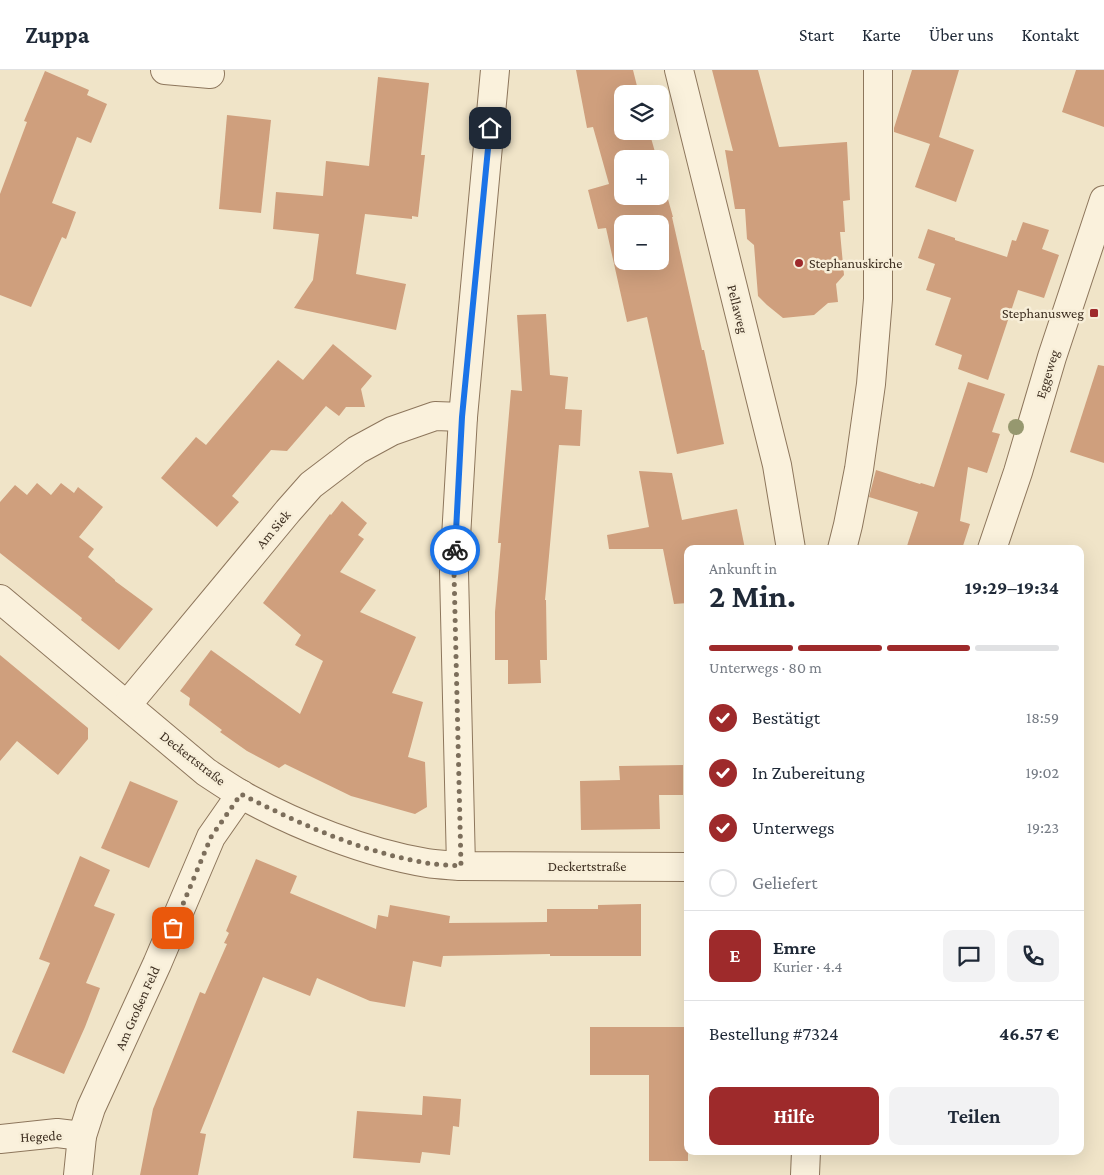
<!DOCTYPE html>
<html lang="de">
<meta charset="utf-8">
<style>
body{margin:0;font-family:"Crimson Pro",serif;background:#f2f2f3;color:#1f2937;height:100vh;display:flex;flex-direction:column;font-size:19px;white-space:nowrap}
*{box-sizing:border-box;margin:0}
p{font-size:16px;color:#747a83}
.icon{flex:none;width:28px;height:28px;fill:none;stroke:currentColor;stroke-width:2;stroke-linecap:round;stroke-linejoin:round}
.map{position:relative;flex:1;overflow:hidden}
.side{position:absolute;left:684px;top:475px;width:400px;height:610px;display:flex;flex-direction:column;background:#fff;border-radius:10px;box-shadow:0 5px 20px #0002}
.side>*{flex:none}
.tools{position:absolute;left:614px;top:15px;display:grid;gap:10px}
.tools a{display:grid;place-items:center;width:55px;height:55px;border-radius:10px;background:#fff;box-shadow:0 5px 20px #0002;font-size:25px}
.pin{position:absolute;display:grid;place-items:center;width:42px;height:42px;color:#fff;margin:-21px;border-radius:10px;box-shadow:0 2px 8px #0006}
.courier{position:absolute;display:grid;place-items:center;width:50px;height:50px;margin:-25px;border:4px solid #1a73e8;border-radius:50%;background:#fff;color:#222;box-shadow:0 1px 6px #0007}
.head em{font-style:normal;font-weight:700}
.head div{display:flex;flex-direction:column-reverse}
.head{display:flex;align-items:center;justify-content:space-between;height:85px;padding:0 25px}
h1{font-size:32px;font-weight:700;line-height:38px}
.bar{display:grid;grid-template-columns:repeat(4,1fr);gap:8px 5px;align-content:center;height:60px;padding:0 25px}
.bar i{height:6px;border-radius:4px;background:#e0e1e3}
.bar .selected{background:#9e2a2b}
.bar p{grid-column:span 4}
.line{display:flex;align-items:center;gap:12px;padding:0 25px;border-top:1px solid #e0e1e3}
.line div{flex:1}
.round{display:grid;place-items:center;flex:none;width:52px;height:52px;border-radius:10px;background:#f2f2f3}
ol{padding:0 25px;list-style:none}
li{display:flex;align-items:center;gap:15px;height:55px}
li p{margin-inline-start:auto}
li .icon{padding:5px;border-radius:50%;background:#9e2a2b;color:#fff;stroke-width:4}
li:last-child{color:#747a83}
li i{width:28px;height:28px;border:2px solid #e0e1e3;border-radius:50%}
.button{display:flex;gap:10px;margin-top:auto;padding:10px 25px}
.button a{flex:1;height:58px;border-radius:10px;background:#9e2a2b;color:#fff;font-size:20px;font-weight:700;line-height:58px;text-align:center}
.button a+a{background:#f2f2f3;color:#1f2937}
header{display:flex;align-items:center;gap:30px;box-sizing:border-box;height:70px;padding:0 25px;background:#fff;border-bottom:1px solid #e0e1e3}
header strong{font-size:24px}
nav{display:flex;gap:28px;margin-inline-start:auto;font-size:18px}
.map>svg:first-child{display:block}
</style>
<header>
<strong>Zuppa</strong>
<nav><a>Start</a><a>Karte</a><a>Über uns</a><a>Kontakt</a></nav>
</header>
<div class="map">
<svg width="1104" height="1105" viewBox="0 0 1104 1105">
<rect width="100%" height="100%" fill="#f0e4c8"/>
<g fill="#cf9f7d" fill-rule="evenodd">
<path d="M576,0H633L639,24H622V61H649L657,89H622V126H660V101L673,147H672L702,280H704L724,374L677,384L647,247L627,252L606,158L598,159L588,120L609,114L593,57L587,58ZM622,154H660V191H622Z"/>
<polygon points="712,0 758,0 779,77 847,72 850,130 843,131 845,162 840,162 844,205 836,214 838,232 828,233 814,245 783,248 767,235 758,226 754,175 747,169 745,139 735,139 725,80 733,81"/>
<polygon points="912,0 959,0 939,67 974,80 956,132 915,117 930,74 894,62 894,58"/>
<polygon points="1076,0 1104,0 1104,57 1062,42"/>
<polygon points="45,1 89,20 87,25 107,34 91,73 77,67 52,133 76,142 66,169 62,167 31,237 0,225 0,124 27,52 24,51"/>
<polygon points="378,7 429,13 421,85 425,85 418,147 412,146 412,149 365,144 356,204 406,214 396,260 294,238 313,210 319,164 273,159 276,122 323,126 326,91 369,96"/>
<polygon points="227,45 271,50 261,143 219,139"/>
<polygon points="1023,152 1049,160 1042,179 1059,185 1044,228 1018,220 988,310 958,299 962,285 935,275 951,228 926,220 935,194 918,188 928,159 955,168 955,170 1007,187 1012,170 1016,171"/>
<polygon points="546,244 550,305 568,307 565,339 582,340 580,376 559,375 545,530 546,530 547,590 540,590 541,613 508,614 508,590 495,590 495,542 501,473 498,473 511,320 522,321 517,245"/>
<polygon points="333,274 372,306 361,319 365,337 346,337 339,346 326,336 287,381 271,380 232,426 239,432 217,457 161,408 196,367 206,375 278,290 303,310"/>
<polygon points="1098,295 1104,296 1104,393 1070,382"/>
<polygon points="968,312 1005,324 992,362 1000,364 987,403 968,397 960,451 970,454 962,479 906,479 918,442 869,427 876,400 920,414 921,413 934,417"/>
<polygon points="639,401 672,403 682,450 737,439 745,479 688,479 688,533 674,534 663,479 609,479 607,465 649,457"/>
<polygon points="37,413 51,425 61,413 74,423 78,417 103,437 79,467 94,479 88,487 115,510 115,511 153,539 119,580 81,550 82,548 0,483 0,432 15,415 27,425"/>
<polygon points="342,431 367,453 358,465 364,469 340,502 376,520 360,542 416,567 392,623 423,632 408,687 425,692 427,737 415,744 351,726 285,694 279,698 247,681 220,662 222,660 189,635 190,628 180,621 211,580 300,644 323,591 295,575 301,565 263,533 330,444 331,445"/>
<polygon points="0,585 88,658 88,669 58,705 17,671 0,691"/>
<polygon points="683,695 683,725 659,725 660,759 581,760 580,711 620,710 619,696"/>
<polygon points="130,711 178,731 149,798 101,778"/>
<polygon points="80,786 110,800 94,836 115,844 86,913 100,918 85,957 64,1004 12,982 50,893 39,889"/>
<polygon points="256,789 297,806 290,823 376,859 378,845 388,847 390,835 450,846 449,853 547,852 547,839 598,839 598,835 641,834 641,886 550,886 550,884 443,886 441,897 413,891 405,937 370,931 317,908 310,926 263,907 200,1063 206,1064 198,1105 140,1105 153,1039 200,922 205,924 227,874 224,873 229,863 226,861"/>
<polygon points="590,957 688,957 688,1091 649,1091 649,1005 590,1005"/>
<polygon points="423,1026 461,1029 459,1057 453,1056 450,1085 422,1082 420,1093 353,1088 357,1041 422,1045"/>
</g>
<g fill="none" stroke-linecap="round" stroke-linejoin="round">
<g stroke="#8d765c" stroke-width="30">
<g id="minor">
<polyline points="165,0 210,4"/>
<polyline points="679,0 777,395 791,479"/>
<polyline points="842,479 848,455 859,399 871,314 878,229 878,0"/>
<polyline points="992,479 1018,402 1052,287 1104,130"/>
<path d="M0,529L206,702C218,710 230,718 242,725C296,755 366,783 427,793C438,795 450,795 461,796L688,797"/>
<polyline points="127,635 288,441 311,415 357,380 392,361 435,346 463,347"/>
<polyline points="461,796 454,502 463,347 495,0"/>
<polyline points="0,1069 57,1063 82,1066"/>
<polyline points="78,1105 82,1066 91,1038 157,894 211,767 241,724"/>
<polyline points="805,1105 806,1081"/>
</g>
</g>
<use href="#minor" stroke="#faf1dc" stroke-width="28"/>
</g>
<circle fill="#96986f" cx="1016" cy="357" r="8"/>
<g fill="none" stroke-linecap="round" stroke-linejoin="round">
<path stroke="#7c6e5b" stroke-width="5" stroke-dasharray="0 9" d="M173,858L211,767L241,724C300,754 361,782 427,793C438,795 450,795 461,796L454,502L455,480"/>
<polyline stroke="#1a73e8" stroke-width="6" points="455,480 462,347 490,58"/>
</g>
<g fill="#9e2a2b" stroke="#f7eed8" stroke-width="2">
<circle cx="799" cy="193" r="5"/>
<rect x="1089" y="238" width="10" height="10" rx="2.5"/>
</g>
<g text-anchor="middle" stroke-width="5" stroke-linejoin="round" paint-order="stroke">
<g font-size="14" fill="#3d2e20" stroke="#f7eed8" text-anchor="start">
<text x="809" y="198">Stephanuskirche</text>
<text x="1084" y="248" text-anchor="end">Stephanusweg</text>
</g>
<g font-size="14" fill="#3d2e20" stroke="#f7eed8">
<text transform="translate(738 239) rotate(76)" y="5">Pellaweg</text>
<text transform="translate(1047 304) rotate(-73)" y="5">Eggeweg</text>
<text transform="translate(273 459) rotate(-50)" y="5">Am Siek</text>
<text transform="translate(193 688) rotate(38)" y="5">Deckertstraße</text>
<text x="587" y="801">Deckertstraße</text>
<text transform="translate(137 938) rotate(-66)" y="5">Am Großen Feld</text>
<text transform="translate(41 1066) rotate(-3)" y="5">Hegede</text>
</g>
</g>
</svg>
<div class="tools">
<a><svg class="icon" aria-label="layers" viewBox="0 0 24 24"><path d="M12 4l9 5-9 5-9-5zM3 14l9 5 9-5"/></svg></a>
<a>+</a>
<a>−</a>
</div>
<div class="pin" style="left:173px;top:858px;background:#ea580c"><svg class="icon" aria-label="bag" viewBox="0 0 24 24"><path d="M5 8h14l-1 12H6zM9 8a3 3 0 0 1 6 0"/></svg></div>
<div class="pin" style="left:490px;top:58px;background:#1f2937"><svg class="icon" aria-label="home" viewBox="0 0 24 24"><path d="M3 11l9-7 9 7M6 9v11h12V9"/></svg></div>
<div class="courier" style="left:455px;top:480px"><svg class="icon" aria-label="bike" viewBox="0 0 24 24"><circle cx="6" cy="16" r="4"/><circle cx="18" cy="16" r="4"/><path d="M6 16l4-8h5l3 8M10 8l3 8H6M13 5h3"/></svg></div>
<section class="side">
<div class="head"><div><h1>2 Min.</h1><p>Ankunft in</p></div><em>19:29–19:34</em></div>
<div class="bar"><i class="selected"></i><i class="selected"></i><i class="selected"></i><i></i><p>Unterwegs · 80 m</p></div>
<ol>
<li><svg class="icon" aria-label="check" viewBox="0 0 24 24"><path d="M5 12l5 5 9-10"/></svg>Bestätigt<p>18:59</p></li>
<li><svg class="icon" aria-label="check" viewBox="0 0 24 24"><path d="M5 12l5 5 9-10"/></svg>In Zubereitung<p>19:02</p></li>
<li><svg class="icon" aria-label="check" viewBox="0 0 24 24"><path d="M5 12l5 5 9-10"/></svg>Unterwegs<p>19:23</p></li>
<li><i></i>Geliefert</li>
</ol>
<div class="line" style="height:90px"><b class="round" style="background:#9e2a2b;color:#fff">E</b><div><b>Emre</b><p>Kurier · 4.4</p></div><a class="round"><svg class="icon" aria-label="chat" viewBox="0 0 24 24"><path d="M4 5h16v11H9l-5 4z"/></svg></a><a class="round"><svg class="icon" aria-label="phone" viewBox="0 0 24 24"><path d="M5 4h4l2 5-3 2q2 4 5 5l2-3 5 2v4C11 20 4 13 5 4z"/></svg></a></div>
<div class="line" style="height:65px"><div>Bestellung #7324</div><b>46.57 €</b></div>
<div class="button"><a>Hilfe</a><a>Teilen</a></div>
</section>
</div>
